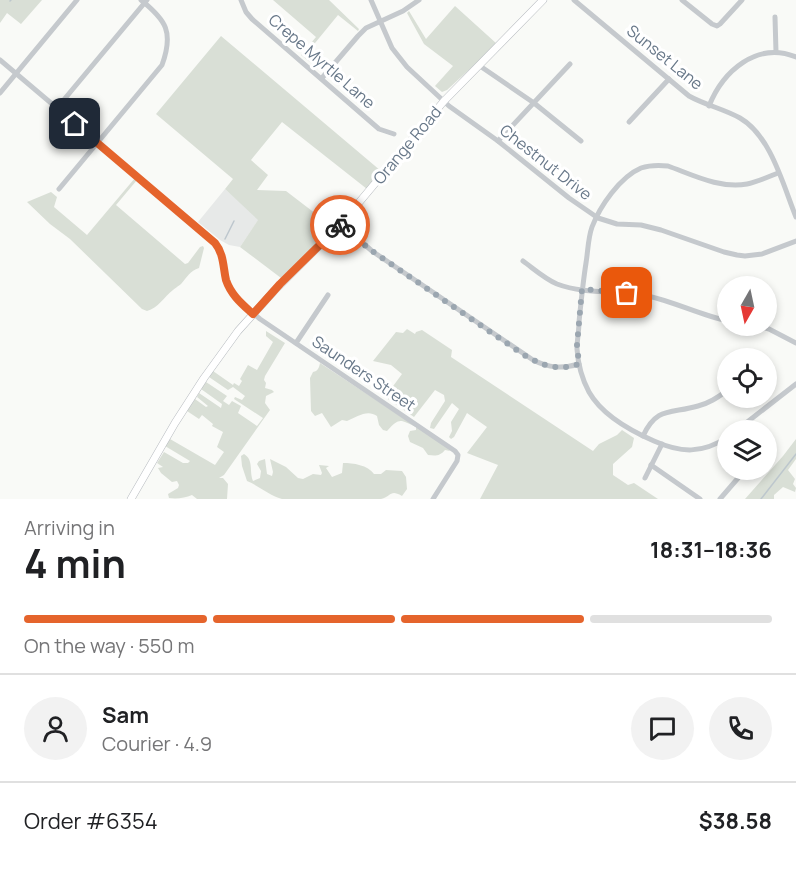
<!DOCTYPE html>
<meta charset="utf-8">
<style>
body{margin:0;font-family:Manrope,sans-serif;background:#f2f2f2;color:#202124;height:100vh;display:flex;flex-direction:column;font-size:22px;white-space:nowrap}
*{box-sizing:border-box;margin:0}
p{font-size:20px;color:#757577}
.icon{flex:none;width:33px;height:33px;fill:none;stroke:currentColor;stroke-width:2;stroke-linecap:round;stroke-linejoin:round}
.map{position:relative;height:499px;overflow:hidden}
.panel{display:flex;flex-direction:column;background:#fff;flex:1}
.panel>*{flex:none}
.needle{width:39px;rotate:189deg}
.buttons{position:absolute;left:717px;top:276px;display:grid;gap:12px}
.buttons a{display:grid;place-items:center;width:60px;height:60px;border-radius:50%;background:#fff;box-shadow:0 3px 9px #0003;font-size:30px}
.pin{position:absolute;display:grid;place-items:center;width:51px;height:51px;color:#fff;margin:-26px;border-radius:12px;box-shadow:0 3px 9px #0006}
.courier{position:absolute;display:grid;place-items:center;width:60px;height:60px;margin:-30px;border:4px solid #e5642c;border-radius:50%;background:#fff;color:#222;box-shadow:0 2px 8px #0007}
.head em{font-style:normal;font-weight:700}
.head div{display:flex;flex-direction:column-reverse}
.head{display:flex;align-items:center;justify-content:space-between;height:102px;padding:0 24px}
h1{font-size:39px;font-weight:700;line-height:45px}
.bar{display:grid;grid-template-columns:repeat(4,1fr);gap:9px 6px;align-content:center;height:72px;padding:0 24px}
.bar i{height:8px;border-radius:4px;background:#e0e0e0}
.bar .selected{background:#e5642c}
.bar p{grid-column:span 4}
.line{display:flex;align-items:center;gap:15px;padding:0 24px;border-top:2px solid #e0e0e0}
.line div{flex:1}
.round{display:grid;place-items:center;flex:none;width:63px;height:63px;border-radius:32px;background:#f2f2f2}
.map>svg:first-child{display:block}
</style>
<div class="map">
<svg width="796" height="499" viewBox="0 0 796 499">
<rect width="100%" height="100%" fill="#f9faf7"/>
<polygon fill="#e7e9e8" points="225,189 259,219 240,247 229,245 220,240 198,222"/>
<g fill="#d9dfd6">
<polygon points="0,0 42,0 21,24 7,13 0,23"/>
<polygon points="273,0 329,0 359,29 358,31 338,15 306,54 324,70 320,70 301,55 316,37"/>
<polygon points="455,6 497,44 447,90 442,92 435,86 453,66 424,44 407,13 409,11 426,39"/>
<polygon points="221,36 381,171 367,189 282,122 251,160 268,175 257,190 286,191 333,227 281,278 240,247 258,220 225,189 233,179 156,114"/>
<path d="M135,178L137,180L116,205L185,264L188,263L200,247L203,246L204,248L199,268C190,271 187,277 181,284C176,288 178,286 173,290C164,297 158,308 147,311L142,309L70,239L50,224L27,202L51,192L57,197L54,207L87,235Z"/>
<polygon points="407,329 415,334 416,332 422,330 452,350 451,357 593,451 599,444 617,435 622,430 634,438 632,447 613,464 613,475 628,485 634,483 658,499 480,499 498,465 467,453 487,427 467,413 454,437 451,439 449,437 452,431 451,422 459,409 452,403 434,429 430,428 431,423 445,401 444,395 435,390 414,417 385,397 402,374 391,365 373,361 396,332 403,333"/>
<path d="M266,331L285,343L265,376L264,380L266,383L265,388L272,390L274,392L266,396L265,403L270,410L224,475L219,478H223L228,484L227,499H197L192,495C185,498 177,499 169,498L168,494L178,488L179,485L177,481L172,482L161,473L158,468L163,467L157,463L164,452L183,463H188L190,461L165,446L170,439L215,465L224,452L217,447L223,432L212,426L213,424L202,415L199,419L187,411L195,399L206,407L208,406L197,397L199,393L221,408L222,404L201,389L206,382L227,396L223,401L229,405L232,401L241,406L238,413L257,426L263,418L234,399L235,397L242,400L245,396L233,387L228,390L209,377L213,371L233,385L234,383L239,386L242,381L240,379L248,365L257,370L273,342L266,336Z"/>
<path d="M320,363L447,447L450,451L445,450C440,456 436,456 428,455L423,448L410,442L408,436L410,431L416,430V427C400,420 400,417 387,431L383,430L379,425L377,416C367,409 357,417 347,421L342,420L331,427L322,413L315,416L311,411L310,378L313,372C318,371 319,368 320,363Z"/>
<polygon points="796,439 796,459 788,470 795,479 793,484 796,488 795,492 783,487 774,495 774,499 745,499 783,456"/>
<path d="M244,454C254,460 249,471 253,481L260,478L261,471L257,464L259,461L265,459L267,474L272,476L273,472L270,459L286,467L298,478L303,479L313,474L321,475L322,473L319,465L329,466L326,468L332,477L342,473L343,463C353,463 368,465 374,474H381L386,470L402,471L406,477L407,489L402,496C390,489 392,496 381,499H282C269,495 259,486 247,481L242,466L241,456Z"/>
</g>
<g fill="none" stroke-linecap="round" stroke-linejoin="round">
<g stroke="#bdc7cd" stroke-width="1.5">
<polyline points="10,1 11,0"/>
<polyline points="225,239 234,221"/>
<polyline points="761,499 796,454"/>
</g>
<g stroke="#b6babf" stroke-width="8">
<polyline id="major" points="131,499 175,423 204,378 238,331 274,291 341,224 444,101 543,0"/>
</g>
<g stroke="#c5c9cd" stroke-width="5">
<polyline points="241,0 246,12 252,19 379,129 394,134"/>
<polyline points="371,0 392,48 407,67 449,106 498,141 569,198 598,218 617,224 641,225 661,230 724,252 737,255 745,256 762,254 796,241"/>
<path d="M574,0L689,96C705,105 724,109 740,118C771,136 783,185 796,217"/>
<polyline points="682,0 712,24 717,26 720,24 742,0"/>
<polyline points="775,17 776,52"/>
<path d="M0,60L213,240C226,254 221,268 228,284C234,299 248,309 260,319L455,451L458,455L457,461L433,499"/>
<polyline points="480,66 534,103 581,141"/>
<polyline points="322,78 358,36 366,28 403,11 419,0"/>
<polyline points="0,93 77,0"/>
<path d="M709,106C723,71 757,41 796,57"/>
<polyline points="57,108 147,0"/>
<polyline points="629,122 669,79"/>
<polyline points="498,141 570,64"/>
<path d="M59,189L162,65C174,32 166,20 141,0"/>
<path d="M341,224L372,251L533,360C549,368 562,369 579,364"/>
<path d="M523,261C534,269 545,279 557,284C586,295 619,290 648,296C675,302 700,315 728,321"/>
<polyline points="757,326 769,329 796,343"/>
<polyline points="296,343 328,295"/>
<polyline points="737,430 796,384"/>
<path d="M643,436C657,406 671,414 698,406C710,403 718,397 728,390"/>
<path d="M728,437C702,454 681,453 654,441C631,431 602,415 589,392C582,379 578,364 577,349C577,340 579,331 579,322C581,302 583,282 586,263C588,251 588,238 592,227C600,206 620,177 641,168C650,165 659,165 668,166C693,175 720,189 747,184C757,182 768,177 778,173"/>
<polyline points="651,465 700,499"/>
<polyline points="645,478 662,444"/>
<polyline points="720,499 745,470"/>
</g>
<use href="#major" stroke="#fff" stroke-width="7"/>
</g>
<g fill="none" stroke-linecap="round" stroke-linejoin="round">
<path stroke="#9ba6b0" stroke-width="6" stroke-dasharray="0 10.8" d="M340,225L372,251L524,355C543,366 557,371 579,364L577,345L582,289L627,293"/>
<path stroke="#e5642c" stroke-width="8" d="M75,124L215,243C224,254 223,267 226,280C231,295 242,304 253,314L280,284L340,225"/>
</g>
<g text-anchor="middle" stroke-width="6" stroke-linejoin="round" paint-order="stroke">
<g font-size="16" fill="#687889" stroke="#fff">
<text transform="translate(665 57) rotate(39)" y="6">Sunset Lane</text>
<text transform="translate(322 61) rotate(41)" y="6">Crepe Myrtle Lane</text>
<text transform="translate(407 145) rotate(-50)" y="6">Orange Road</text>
<text transform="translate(546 162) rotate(38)" y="6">Chestnut Drive</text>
<text transform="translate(364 373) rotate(34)" y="6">Saunders Street</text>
</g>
</g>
</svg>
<div class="buttons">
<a><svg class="needle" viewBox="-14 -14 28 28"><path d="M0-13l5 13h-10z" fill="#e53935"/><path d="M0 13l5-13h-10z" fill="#757577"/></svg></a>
<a><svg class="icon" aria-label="locate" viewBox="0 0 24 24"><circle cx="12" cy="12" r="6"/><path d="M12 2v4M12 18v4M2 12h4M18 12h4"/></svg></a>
<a><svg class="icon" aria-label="layers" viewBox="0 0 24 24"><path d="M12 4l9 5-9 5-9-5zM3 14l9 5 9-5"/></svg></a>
</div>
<div class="pin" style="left:627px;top:293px;background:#ea580c"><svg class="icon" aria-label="bag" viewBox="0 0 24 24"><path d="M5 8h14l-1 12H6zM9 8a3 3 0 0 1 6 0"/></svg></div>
<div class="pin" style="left:75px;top:124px;background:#1f2937"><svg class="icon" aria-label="home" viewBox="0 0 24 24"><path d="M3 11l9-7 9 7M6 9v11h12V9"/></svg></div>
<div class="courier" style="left:340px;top:225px"><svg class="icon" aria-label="bike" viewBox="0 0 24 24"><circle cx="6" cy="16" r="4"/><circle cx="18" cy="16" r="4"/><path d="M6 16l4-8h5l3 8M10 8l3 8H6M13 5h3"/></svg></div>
</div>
<section class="panel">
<div class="head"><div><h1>4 min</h1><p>Arriving in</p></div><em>18:31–18:36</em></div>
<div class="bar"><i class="selected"></i><i class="selected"></i><i class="selected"></i><i></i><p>On the way · 550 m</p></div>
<div class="line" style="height:108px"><a class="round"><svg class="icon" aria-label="person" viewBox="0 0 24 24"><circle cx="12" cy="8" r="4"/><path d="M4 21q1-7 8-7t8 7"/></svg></a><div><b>Sam</b><p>Courier · 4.9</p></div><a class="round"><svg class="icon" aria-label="chat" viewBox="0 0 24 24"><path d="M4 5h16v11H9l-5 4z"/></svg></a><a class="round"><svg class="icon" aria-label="phone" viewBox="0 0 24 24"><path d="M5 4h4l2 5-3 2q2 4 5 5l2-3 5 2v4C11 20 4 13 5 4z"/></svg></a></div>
<div class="line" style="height:78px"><div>Order #6354</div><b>$38.58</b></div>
</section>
